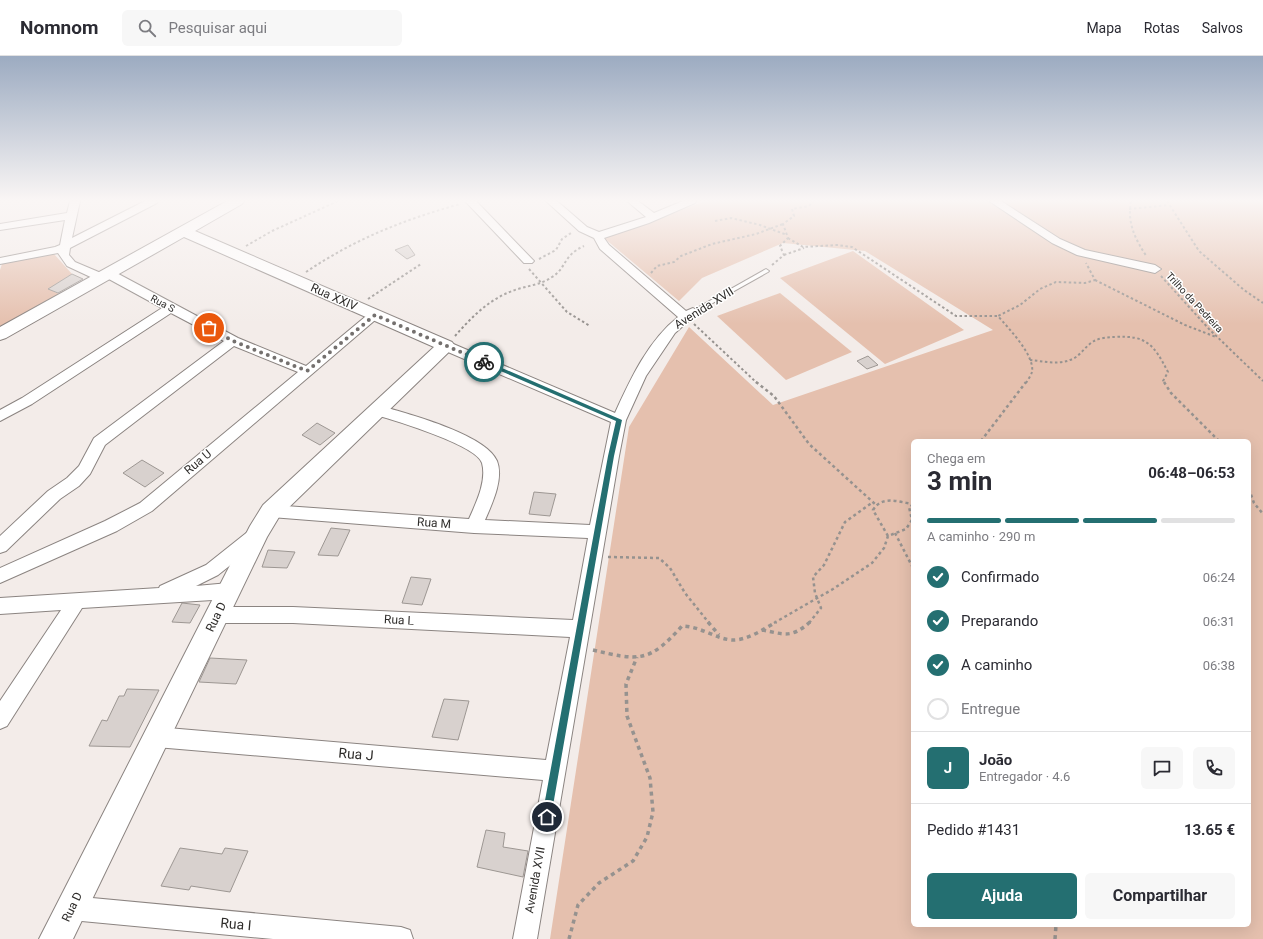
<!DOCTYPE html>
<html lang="pt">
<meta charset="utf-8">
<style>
body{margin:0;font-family:Roboto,sans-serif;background:#f7f7f7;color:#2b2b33;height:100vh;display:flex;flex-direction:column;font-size:15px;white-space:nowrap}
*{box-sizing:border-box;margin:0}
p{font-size:13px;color:#7c7c81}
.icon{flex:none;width:22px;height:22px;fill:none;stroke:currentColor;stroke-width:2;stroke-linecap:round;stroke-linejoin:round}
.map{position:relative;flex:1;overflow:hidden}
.side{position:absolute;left:911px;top:383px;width:340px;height:488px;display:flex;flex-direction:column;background:#fff;border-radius:6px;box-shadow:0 4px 16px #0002}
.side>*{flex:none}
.pin{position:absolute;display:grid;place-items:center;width:34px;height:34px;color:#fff;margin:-17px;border:2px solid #fff;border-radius:50%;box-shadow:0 1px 4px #0007}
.courier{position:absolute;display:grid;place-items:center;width:40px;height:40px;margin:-20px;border:3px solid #246f71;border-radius:50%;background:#fff;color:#222;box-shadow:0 1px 5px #0007}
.head em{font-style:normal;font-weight:700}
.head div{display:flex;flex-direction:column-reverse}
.head{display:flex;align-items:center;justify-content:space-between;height:68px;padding:0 16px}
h1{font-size:26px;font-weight:700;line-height:30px}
.bar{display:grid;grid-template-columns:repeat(4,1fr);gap:6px 4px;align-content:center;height:48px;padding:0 16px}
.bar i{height:5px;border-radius:3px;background:#e1e1e2}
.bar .current{background:#246f71}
.bar p{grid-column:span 4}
.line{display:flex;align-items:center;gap:10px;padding:0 16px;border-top:1px solid #e1e1e2}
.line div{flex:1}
.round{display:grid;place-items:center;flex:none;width:42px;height:42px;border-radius:6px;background:#f7f7f7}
ol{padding:0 16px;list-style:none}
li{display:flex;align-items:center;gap:12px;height:44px}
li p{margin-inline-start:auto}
li .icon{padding:4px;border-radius:50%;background:#246f71;color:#fff;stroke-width:4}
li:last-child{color:#7c7c81}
li i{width:22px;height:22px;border:2px solid #e1e1e2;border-radius:50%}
.action{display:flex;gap:8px;margin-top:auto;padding:8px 16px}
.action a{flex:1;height:46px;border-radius:6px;background:#246f71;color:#fff;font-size:16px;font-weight:700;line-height:46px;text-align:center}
.action a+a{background:#f7f7f7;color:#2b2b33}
header{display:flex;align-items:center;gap:24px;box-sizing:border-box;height:56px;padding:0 20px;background:#fff;border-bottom:1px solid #e1e1e2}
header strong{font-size:19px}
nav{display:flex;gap:22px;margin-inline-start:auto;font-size:14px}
.search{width:280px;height:36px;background:#f7f7f7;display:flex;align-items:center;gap:10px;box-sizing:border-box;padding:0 14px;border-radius:6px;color:#7c7c81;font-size:15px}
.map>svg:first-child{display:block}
</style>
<header>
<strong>Nomnom</strong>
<div class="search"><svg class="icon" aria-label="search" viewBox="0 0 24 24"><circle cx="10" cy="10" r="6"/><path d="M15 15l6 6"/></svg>Pesquisar aqui</div>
<nav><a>Mapa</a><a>Rotas</a><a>Salvos</a></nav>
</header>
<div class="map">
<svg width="1263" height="883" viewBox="0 0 1263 883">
<rect width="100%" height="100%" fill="#f3ece9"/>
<g fill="#e5c0ae" fill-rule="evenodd">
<path d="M706,145H1263V883H550L629,371L689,271L773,349L993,274L865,195L783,187L702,222L679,245L604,182ZM913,385H1249V869H913Z"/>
<polygon points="853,195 964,274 885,308 780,222"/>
<polygon points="54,198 72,218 49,233 61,239 0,273 0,214 2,208"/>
<polygon points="780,237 852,296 786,324 717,260"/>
</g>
<g fill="#d8d1ce" stroke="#9d9793">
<polygon points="408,189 415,199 407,203 395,194"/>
<polygon points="72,218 83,223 58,237 48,233"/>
<polygon points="868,300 878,309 867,313 857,305"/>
<polygon points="317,367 335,377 320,389 302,379"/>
<polygon points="142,404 164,417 145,431 123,417"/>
<polygon points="534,436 556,438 550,460 529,458"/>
<polygon points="331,472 350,474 338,500 318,499"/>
<polygon points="268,494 295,496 287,512 262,511"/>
<polygon points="411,521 431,523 422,549 402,547"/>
<polygon points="182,547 200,549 190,567 172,566"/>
<polygon points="210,602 247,604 236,628 199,626"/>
<polygon points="127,633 159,634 130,691 89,690 102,664 107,665 119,640 124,640"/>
<polygon points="444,643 469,645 458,684 432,681"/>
<polygon points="486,774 505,777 503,791 528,795 523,821 477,811"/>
<polygon points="180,792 222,798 225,792 248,795 230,836 191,830 189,834 161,830"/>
</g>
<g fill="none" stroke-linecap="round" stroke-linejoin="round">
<g stroke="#8b8481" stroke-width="2">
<polygon id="lane" points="766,213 769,215 768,216 695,257 691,257 690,256"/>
</g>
<g stroke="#8b8481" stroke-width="2">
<g id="street">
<polygon points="70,145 80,145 72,182 145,145 158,145 157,147 70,192 69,199 75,206 101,217 107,213 111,214 238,282 306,310 371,256 379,256 381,259 152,455 117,475 0,527 0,512 105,465 140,447 298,316 234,290 105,389 90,418 79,430 60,443 6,495 0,497 0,480 48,435 67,422 79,410 94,382 224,285 171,257 32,348 0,365 0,354 22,342 162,252 107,222 101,225 97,224 67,210 58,197 0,208 0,202 55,191 60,189 65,164 0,174 0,168 67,157"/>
<polygon points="465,145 476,145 532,203 534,205 532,207 524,207"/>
<path d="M546,145H557L587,171L599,176L646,161L627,145H638L654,157L683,145H696L695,147L649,167L604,182L609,189L686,255L693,252L699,256L675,277L646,320L626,364L619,400L537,883H513L543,724L156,691L149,688L146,681L149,674L156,671L546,704L570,581L293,567H217L211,565L208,559L211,553L217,551H293L573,564L588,482L474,477L271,461L265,460L263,455L265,450L271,449L469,463C476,447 487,425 482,407C477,389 391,363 372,358L370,354L372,350L377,349C405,357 486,378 497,405C504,423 492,448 485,464L590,469L611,366L441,293L439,290L441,287H451L615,357C631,322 648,285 678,261L600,193L594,182L579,175Z"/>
<polygon points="989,145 1001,145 1060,183 1085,194 1155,209 1161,213 1155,217 1077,199 1052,187"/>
<polygon points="256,472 262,474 264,479 262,484 218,519 196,530 229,527 235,530 238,535 235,540 229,543 82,552 7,670 0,673 0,645 61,554 0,558 0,542 159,532 160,530 206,509 250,474"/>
<polygon points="71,840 401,871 410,874 413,883 273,883 71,864 63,860 59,852 63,844"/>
</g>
</g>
<g stroke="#8b8481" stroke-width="2">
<polygon id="secondary" points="227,145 244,145 242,148 195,175 452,286 455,290 279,461 267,481 73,883 39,883 250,470 263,449 434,291 184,181 6,282 0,284 0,271"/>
</g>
<g stroke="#96928f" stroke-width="2" stroke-dasharray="2.5 2.5" stroke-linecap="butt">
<path d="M1131,145C1127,167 1135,183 1147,201"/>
<polyline points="1167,145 1199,195 1244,234 1263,247"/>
<polyline points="1129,153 1168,149"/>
<polyline points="715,165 731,162 760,169 787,179"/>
<polyline points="788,182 803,191 837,189 852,191 956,260 998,260"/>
<polyline points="246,190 272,175 338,145"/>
<polyline points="784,199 804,192"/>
<polyline points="539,203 556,194 562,183 571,177"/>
<polyline points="772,209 784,199 780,190 788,182 783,168 794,160 792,153 809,150 813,145"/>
<polyline points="529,213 567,256 590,270"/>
<path d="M306,216C355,183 403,164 460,148"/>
<polyline points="651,217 657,210 674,206 681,200 712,188 756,178 783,168"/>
<polyline points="1161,220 1209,273 1263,325"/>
<polyline points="1095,224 1185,269 1216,281"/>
<polyline points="368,243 421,208"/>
<polyline points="694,268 757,327"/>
<path d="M455,280C471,262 488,244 512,235C525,230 541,229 552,221C567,212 562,200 584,190"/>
<path d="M1030,304C1042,305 1058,309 1070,304C1080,301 1085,290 1094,285C1100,282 1108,281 1115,281C1147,279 1154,289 1168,316L1163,325L1164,327"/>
<path d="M1026,327C1028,324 1031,319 1032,316C1035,299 1008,272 998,260L1020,249L1040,233L1056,226L1085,227L1095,224L1086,207"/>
</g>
<g stroke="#96928f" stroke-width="2.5" stroke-dasharray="3 3" stroke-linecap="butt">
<polyline points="756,326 774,340 809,388 875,448"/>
<polyline points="1164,326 1171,337 1219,385"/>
<polyline points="981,385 1026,326"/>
<polyline points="1249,433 1254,447 1263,458"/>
<polyline points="895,477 913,512"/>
<path d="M888,480L873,454C882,439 898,446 913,448"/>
<polyline points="608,501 659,502 670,512 685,537 709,567"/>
<polyline points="774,567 833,533 872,507 884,492 888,480 906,473 912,464 909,451 913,449"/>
<polyline points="809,567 821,552 815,537 813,521 824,509 845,466 873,446"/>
</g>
<g stroke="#96928f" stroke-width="3.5" stroke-dasharray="4 4" stroke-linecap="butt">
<polyline points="708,566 719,579"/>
<path d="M762,574C784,578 791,583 810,566"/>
<path d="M593,594C639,605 649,607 682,570C700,570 718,584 733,584C748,584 764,573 776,566"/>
<polyline points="569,883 578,849 599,827 633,805 647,781 653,756 650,722 627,660 626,628 637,601"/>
<polyline points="1055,883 1056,869"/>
</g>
<use href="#lane" fill="#fff" fill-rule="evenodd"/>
<use href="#street" fill="#fff" fill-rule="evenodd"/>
<use href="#secondary" fill="#fff" fill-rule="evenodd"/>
</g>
<linearGradient id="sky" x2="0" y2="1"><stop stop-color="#9cabc1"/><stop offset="0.54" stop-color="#faf6f5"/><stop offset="1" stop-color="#faf6f5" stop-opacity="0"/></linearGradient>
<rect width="1263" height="268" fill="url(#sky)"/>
<polygon fill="#246f71" points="482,305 486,305 622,364 614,400 551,761 547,765 542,761 608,400 616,365 482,307"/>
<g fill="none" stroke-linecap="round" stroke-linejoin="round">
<polyline stroke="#74706e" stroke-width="4" stroke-dasharray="0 7.2" points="209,272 233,285 307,315 375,259 484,306"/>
</g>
<g text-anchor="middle" stroke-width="3" stroke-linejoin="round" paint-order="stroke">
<g font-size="10" fill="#2f2d2b" stroke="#fff">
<text transform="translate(1195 246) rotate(47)" y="4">Trilho da Pedreira</text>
<text transform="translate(163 247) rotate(28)" y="4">Rua S</text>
</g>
<g font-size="12" fill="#2f2d2b" stroke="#fff">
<text transform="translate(334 241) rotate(24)" y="4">Rua XXIV</text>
<text transform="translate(704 252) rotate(-32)" y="4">Avenida XVII</text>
<text transform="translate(198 406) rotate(-40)" y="4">Rua U</text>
<text transform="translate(434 467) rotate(4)" y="4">Rua M</text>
<text transform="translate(216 561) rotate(-64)" y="4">Rua D</text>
<text transform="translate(399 564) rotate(3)" y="4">Rua L</text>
<text transform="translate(535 824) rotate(-80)" y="4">Avenida XVII</text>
<text transform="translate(72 851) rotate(-64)" y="4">Rua D</text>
</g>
<g font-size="14" fill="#2f2d2b" stroke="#fff">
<text transform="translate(356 698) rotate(5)" y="5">Rua J</text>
<text transform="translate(236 868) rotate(5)" y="5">Rua I</text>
</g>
</g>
</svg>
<div class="pin" style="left:209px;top:272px;background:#ea580c"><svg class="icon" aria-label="bag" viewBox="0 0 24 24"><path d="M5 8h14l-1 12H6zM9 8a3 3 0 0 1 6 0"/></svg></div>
<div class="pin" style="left:547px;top:761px;background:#1f2937"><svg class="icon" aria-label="home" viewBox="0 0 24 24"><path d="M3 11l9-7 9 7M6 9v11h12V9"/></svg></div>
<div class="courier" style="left:484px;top:306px"><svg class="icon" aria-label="bike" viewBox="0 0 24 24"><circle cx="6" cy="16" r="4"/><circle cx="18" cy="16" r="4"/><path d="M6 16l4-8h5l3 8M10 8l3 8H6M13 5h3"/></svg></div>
<section class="side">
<div class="head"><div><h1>3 min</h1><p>Chega em</p></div><em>06:48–06:53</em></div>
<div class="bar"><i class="current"></i><i class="current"></i><i class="current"></i><i></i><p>A caminho · 290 m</p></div>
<ol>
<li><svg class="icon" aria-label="check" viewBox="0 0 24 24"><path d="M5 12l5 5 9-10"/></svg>Confirmado<p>06:24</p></li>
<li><svg class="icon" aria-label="check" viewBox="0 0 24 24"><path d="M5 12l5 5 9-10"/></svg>Preparando<p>06:31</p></li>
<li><svg class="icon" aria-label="check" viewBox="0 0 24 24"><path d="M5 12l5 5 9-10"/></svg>A caminho<p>06:38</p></li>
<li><i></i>Entregue</li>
</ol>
<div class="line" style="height:72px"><b class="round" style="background:#246f71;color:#fff">J</b><div><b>João</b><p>Entregador · 4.6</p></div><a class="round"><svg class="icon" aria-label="chat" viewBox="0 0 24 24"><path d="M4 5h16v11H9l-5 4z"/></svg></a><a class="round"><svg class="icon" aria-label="phone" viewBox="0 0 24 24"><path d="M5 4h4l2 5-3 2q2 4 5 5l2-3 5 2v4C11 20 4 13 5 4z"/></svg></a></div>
<div class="line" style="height:52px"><div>Pedido #1431</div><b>13.65 €</b></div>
<div class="action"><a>Ajuda</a><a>Compartilhar</a></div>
</section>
</div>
